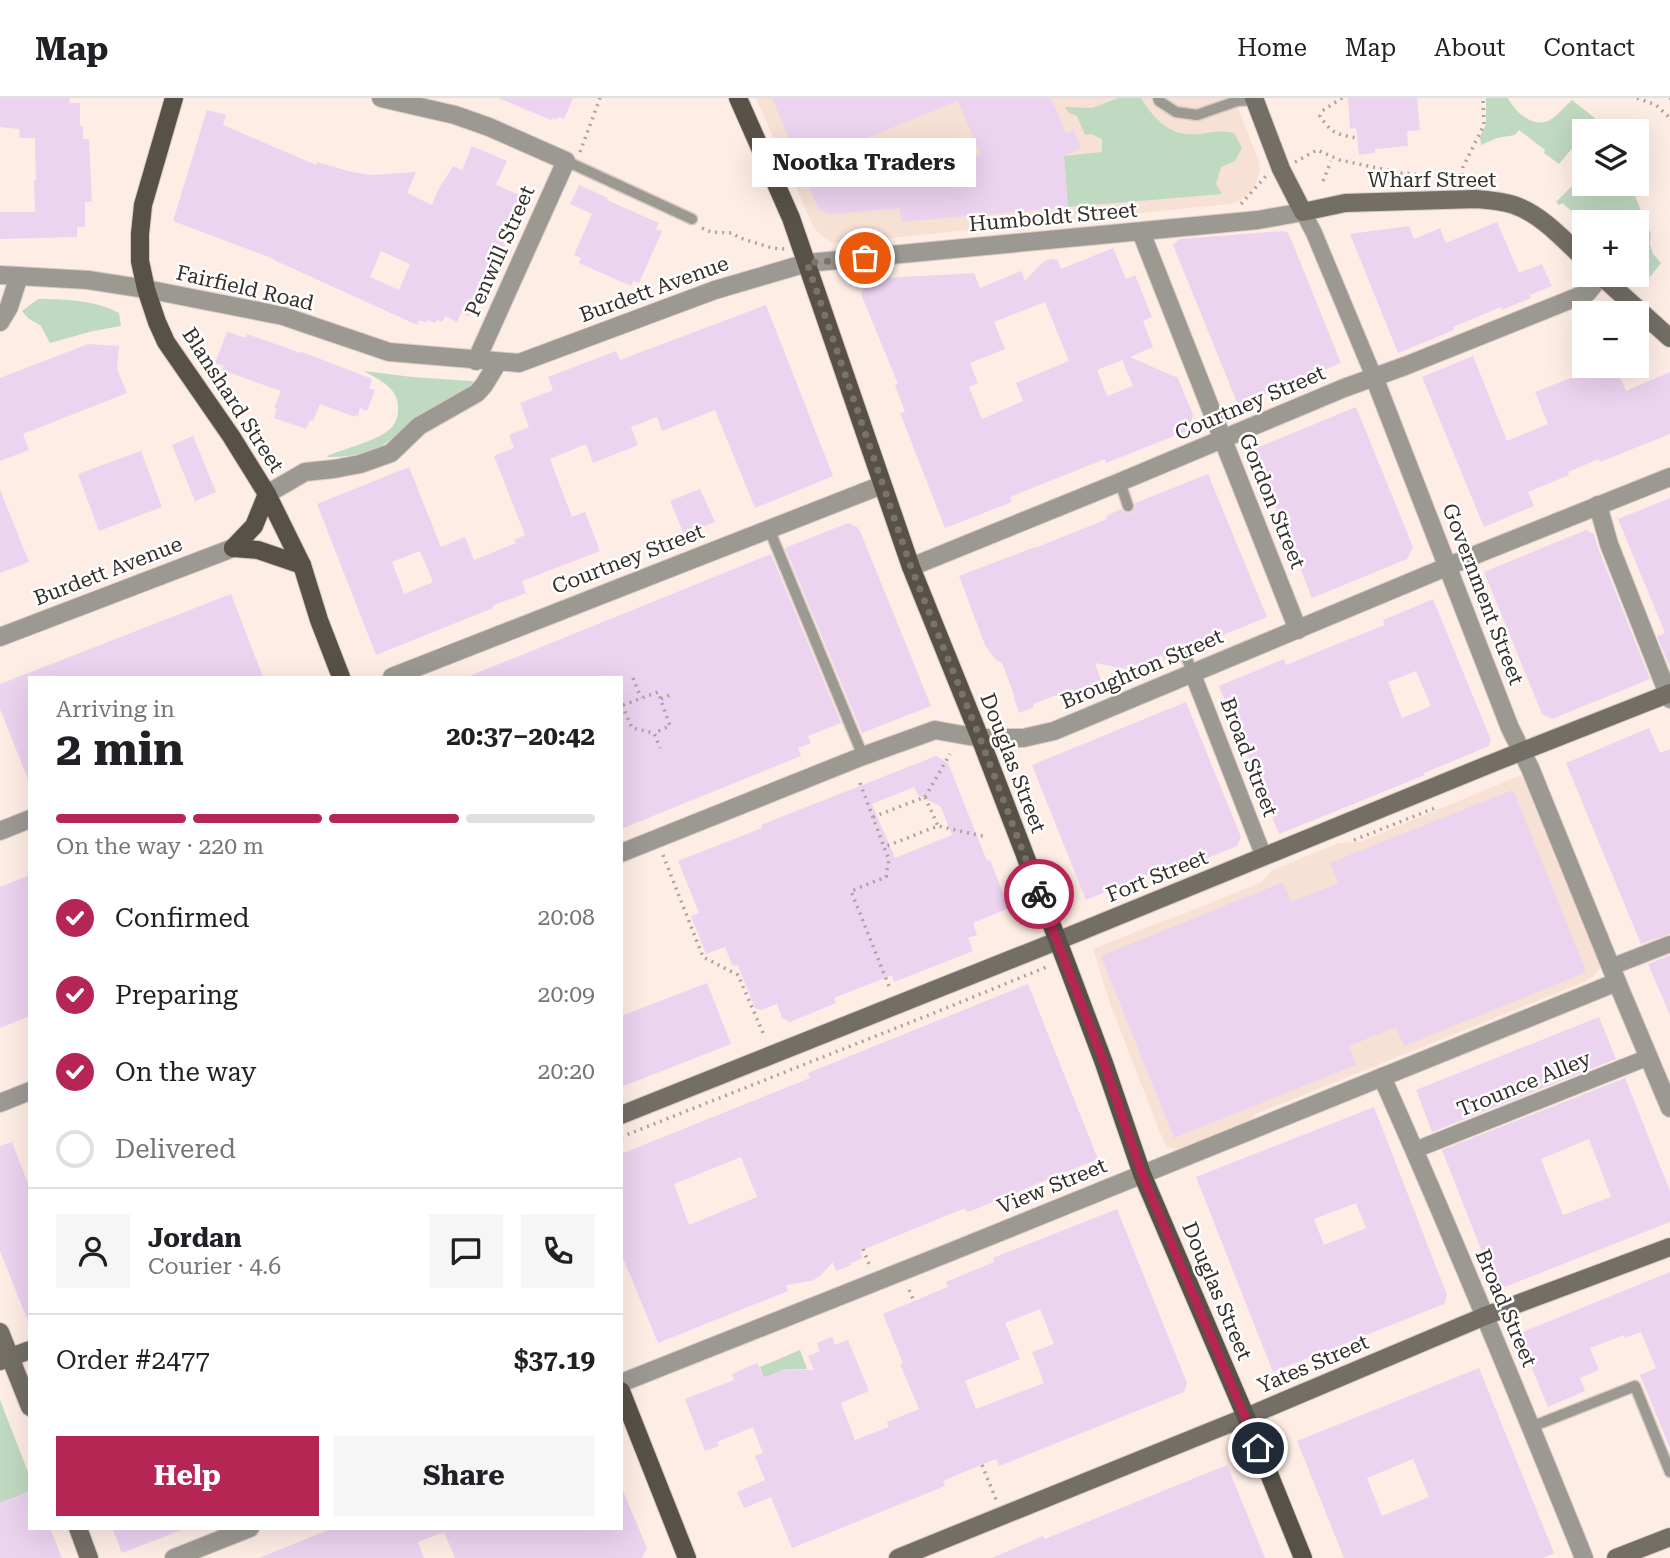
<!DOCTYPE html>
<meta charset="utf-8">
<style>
body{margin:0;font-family:"Roboto Serif",serif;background:#f6f6f6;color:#202124;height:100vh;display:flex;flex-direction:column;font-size:26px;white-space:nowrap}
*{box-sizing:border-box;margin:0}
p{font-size:23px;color:#757577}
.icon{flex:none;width:38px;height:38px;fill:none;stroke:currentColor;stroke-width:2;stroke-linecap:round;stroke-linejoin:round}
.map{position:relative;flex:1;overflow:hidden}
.sheet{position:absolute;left:28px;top:578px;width:595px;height:854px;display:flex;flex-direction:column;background:#fff;border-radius:0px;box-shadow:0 7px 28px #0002}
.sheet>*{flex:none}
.fabs{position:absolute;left:1572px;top:21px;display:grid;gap:14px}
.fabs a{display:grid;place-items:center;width:77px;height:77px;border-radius:0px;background:#fff;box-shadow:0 7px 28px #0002;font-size:35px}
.pin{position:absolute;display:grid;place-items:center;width:60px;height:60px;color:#fff;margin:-30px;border:4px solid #fff;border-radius:50%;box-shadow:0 2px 7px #0007}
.courier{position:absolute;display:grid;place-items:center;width:70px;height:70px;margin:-35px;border:5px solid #b52655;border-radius:50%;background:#fff;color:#222;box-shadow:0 2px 9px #0007}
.bubble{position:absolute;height:49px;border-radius:0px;background:#fff;box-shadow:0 7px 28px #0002;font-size:23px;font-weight:700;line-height:49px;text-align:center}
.summary em{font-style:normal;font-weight:700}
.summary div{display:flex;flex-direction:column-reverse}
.summary{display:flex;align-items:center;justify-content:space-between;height:119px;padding:0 28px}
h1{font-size:46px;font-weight:700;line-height:52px}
.bar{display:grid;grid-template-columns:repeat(4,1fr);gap:10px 7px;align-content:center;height:84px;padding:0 28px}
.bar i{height:9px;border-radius:5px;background:#e0e0e0}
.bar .current{background:#b52655}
.bar p{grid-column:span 4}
.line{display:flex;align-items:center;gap:18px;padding:0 28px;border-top:2px solid #e0e0e0}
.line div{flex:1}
.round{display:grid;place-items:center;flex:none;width:74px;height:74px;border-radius:0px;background:#f6f6f6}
ol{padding:0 28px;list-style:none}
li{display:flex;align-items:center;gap:21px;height:77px}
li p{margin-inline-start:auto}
li .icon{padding:7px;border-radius:50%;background:#b52655;color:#fff;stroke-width:4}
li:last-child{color:#757577}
li i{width:38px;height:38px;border:4px solid #e0e0e0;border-radius:50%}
.action{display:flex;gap:14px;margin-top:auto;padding:14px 28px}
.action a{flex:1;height:80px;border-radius:0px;background:#b52655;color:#fff;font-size:28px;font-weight:700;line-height:80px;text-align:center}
.action a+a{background:#f6f6f6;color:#202124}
header{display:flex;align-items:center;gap:42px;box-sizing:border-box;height:98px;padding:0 35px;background:#fff;border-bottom:2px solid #e0e0e0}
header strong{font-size:33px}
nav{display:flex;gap:38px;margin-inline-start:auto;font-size:24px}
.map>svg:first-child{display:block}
</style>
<header>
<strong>Map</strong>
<nav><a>Home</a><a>Map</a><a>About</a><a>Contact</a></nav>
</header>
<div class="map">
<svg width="1670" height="1460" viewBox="0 0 1670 1460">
<rect width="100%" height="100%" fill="#fdede5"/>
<g fill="#f7e0d4">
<polygon points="756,0 1234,0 1258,61 1260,72 1255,88 1249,96 1237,104 1230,106 840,145 831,144 822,138 814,130"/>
<polygon points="1519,678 1523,679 1527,685 1600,863 1600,870 1594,878 1584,884 1256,1016 1250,1023 1183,1050 1175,1051 1168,1049 1163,1042 1111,908 1093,851 1170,820 1178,818 1260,785 1273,772 1339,745 1360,744"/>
</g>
<g fill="#c0d9c1">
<path d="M1118,0H1141C1155,23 1171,39 1200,36C1214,34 1220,32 1234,35L1242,50L1235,63L1221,69L1216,86L1222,96L1068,109L1064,58L1102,54V41L1091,36L1085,37L1077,18L1069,15L1065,9L1092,10Z"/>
<path d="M1486,0H1508C1515,14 1533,31 1550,22C1558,17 1565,8 1572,2L1596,21L1586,33H1584V36L1559,66L1544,55L1545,52L1519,32L1515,37L1497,40L1481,47L1480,39L1486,26Z"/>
<polygon points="1584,82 1584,86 1634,86 1632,91 1651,136 1650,146 1653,156 1661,165 1649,180 1636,169 1636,124 1585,124 1562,105 1559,107 1556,104 1570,90"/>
<path d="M38,201C65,201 95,202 119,215L121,228L93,233L50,245L41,228L28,220L22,213Z"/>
<path d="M364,273L412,279L471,283L477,285C460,295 442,305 425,316C413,325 402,333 390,342C373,356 349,359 328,359L327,358C344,351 376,343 389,332C395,327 398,320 398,312C400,291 380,282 364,273Z"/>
<polygon points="800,1252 807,1271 785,1271 764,1280 760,1269"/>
<polygon points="0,1302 30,1379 30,1393 0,1405"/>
</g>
<g fill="#ecd3f0" fill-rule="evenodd">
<polygon points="0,0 70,0 69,5 80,5 80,28 83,28 83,41 89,41 92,104 85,104 85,129 77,129 77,139 0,141 0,114 35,114 34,82 36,82 35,40 20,40 19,31 0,29"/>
<polygon points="498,0 573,0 564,21 558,19 556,22 552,20 551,22"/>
<path d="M772,0H1051L1066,35L1074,32L1081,50L1064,58L1068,109L901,124L900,110L830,116L824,114L819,111L816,106ZM958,3L981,57L896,68L898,83L838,89L825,57Z"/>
<polygon points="1348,0 1417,0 1420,32 1407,33 1408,48 1375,51 1375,55 1359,57 1356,30 1350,31"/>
<path d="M207,12L226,17L223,27L316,67L317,64L351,74L373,77L416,74L407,95L432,107L437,94L453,68L462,72L472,48L507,63L496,87L526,100L480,203L477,201L469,218L461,215L457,224L445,218L442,224L437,222L435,225L427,222L426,225L419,222L417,227L274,162V161L173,123ZM381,153L410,166L399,192L370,179Z"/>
<polygon points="579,87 608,100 607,102 659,125 656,131 662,133 639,185 633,183 631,188 579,165 581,160 574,157 592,116 570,106"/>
<polygon points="1497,124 1519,175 1542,166 1552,188 1530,197 1531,200 1502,212 1501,209 1453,229 1454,232 1398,255 1350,136 1409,128 1414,141 1440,130 1446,145"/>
<polygon points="1282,133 1287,134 1290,139 1341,265 1238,307 1173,147 1180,141"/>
<path d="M1113,150L1126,181L1135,177L1152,219L1143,223L1153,249L1130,259L1178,280L1193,317L1189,332L1106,365L1105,361L1010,399L1012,404L945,430L900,315L905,314L895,287L898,286L861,196L867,181L974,175L980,190L1021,173L1025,183L1040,167L1045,163L1052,161L1058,162L1061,171ZM1045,204L1069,263L1016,285L1023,303L982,321L969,289L978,285L970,265L1005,251L994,224ZM1122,262L1133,288L1107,298L1097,272Z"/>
<path d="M766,207L833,378L755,410L715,312L662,333L657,319L631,329L638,347L593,365L586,346L550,361L572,419L585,414L600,453L522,483L526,495L492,508L493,510L376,557L317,406L409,369L441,449L465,439L474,462L516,445L514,442L525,437L494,358L514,350L509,337L529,329L520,305L553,292L548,279L616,253L620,262ZM420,453L433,484L404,496L392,464Z"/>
<polygon points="227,234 246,240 247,236 301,255 302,254 370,280 370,281 372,283 369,290 375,292 367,313 360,310 358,318 355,317 355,319 320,306 313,323 310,322 306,331 274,320 277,311 274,310 281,293 222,272 224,268 215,265"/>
<polygon points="88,246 119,248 117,271 127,295 23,336 29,352 0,363 0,280"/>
<polygon points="1473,258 1507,343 1548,326 1535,294 1601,268 1615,268 1626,293 1670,274 1670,336 1600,364 1599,361 1568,374 1569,377 1528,394 1534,408 1484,429 1422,279"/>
<polygon points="1356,309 1413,449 1407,461 1312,500 1252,352"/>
<polygon points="193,338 216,394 195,403 172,347"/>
<polygon points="141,353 162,409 99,433 78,376"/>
<polygon points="1208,376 1267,519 1191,550 1186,545 1181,546 1176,551 1177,556 1164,561 1162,557 1141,569 1131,572 1095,565 1101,583 1073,593 1072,591 1033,606 1034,609 1019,615 1014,600 1015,600 1002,565 995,561 985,547 959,478 1035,449 1035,450 1107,421 1106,418 1121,411 1126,415 1131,415 1135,410 1135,405"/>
<polygon points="700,391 715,424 684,436 670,403"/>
<polygon points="0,392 29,464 0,475"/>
<polygon points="1670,400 1670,570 1657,538 1665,535 1618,421"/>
<polygon points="848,425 857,429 860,433 931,608 862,635 785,450"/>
<polygon points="1586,432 1594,436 1598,450 1650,581 1552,621 1542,616 1484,474"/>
<polygon points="771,456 841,625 808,638 811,645 798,650 801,658 621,731 621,579 467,579"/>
<polygon points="231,496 263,579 30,579 29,684 0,611 0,586"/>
<path d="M1433,501L1491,642L1489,648L1424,675L1425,677L1279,736L1219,588L1284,561L1286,567L1337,546L1385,527L1383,522ZM1416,573L1431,608L1402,620L1388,584Z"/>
<polygon points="1186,604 1241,739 1237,748 1173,774 1170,768 1086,802 1032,667"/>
<polygon points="1649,630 1660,655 1670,651 1670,836 1641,846 1566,665"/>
<path d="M936,658L948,665L987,763L990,762L1009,810L973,825L977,837L968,840L973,853L894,884L892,877L834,900L836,905L790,924L782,920L777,906L761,912L755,910L738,868L732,867L725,849L706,856L691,818L699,815L678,763L762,730L761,727ZM914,689L918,697L941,709L952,737L895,760L872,706Z"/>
<polygon points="1513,692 1586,874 1404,948 1396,929 1349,948 1356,967 1174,1040 1101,858 1283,784 1291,804 1338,785 1330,765"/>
<polygon points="30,777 30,918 0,930 0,789"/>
<polygon points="1670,857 1670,917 1648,866"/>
<polygon points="707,885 731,946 621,989 621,918"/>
<path d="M1028,886L1098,1061L976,1111L967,1114L965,1110L860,1153L863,1160L851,1165V1167L836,1173L833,1164L820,1178L812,1183L786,1187L788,1193L658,1245L621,1155V1056L810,980L808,975ZM741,1059L757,1099L689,1127L674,1086Z"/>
<polygon points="1599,919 1616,961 1432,1034 1416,992"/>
<path d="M1625,980L1670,1093V1124L1497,1192L1442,1052ZM1589,1041L1611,1099L1563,1117L1541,1061Z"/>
<path d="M1374,1009L1447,1197L1444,1206L1273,1274L1196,1079ZM1356,1105L1366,1130L1324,1147L1314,1121Z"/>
<polygon points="12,1044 30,1091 29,1226 0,1153 0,1048"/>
<path d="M1117,1111L1187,1285L1184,1294L999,1368L996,1361L971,1371L943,1383L945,1388L792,1450L771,1399L744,1410L737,1394L765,1382L755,1358L763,1355L753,1329L717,1344L719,1348L705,1353L685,1301L734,1282L732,1276L757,1265L765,1280L785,1271L814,1272L808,1258L820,1253L817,1245L832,1239L835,1247L848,1242L869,1293L841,1305L855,1342L889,1329L887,1324L919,1311L900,1266L903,1265L883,1216L948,1189L946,1184L994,1164L993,1160ZM1040,1211L1054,1246L1032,1254L1044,1285L976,1311L965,1283L1020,1261L1005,1225Z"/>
<polygon points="1670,1174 1670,1350 1640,1277 1656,1270 1641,1234 1625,1240 1624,1237 1590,1250 1599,1272 1580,1280 1585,1293 1548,1309 1518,1236"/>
<path d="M1479,1270L1554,1455L1543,1460H1344L1297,1343ZM1413,1361L1429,1399L1382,1418L1367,1380Z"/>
<polygon points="1227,1367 1265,1460 992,1460 1043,1438 1045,1441"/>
<polygon points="621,1388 647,1450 642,1460 455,1460 444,1434 418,1444 424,1460 259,1460 333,1430 621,1430"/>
<polygon points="30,1393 30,1430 50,1430 62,1460 0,1460 0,1405"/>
<polygon points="112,1430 184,1430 184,1431 122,1455"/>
</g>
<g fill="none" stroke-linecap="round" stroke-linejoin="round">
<g stroke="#d9cbc4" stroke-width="13">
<g id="service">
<polyline points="1158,0 1159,3 1176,14 1197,17 1237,3 1254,2"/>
<polyline points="566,63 692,121"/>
<polyline points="1120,384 1128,408"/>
<polyline points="769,431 863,658"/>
<polyline points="1184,553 1192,574"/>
<polyline points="1531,1329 1635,1288 1670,1374"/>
</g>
</g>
<g stroke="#d9cbc4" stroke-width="18">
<g id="pedestrian">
<polyline points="1303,114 1314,135 1374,279"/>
<polyline points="1192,574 1264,759"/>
<polyline points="1611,869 1670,846"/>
<polyline points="1415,1052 1649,959"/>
</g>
</g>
<g stroke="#d9cbc4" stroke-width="20">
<g id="minor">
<polyline points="381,0 455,17 489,29 566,63 476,263"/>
<polyline points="1141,134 1298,532"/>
<polyline points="0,224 9,209 19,178"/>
<polyline points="1374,279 1510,630 1530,670 1617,884"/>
<polyline points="267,396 305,374 334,371 360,366 391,355 419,328 477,295 484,287 498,264"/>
<polyline points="1598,407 1609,446 1670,601"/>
<polyline points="911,469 1120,384 1344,290 1405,268 1587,195 1601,178"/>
<polyline points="0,539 233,450"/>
<polyline points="392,579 882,387"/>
<polyline points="0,733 30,721"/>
<path d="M1382,979C1453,1138 1519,1299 1584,1460"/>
</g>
</g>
<g stroke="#d9cbc4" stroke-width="20">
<g id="tertiary">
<polyline points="0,177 88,182 146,191 283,218 389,254 519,265 715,192 807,165 1258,122 1303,114"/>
<polyline points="621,755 863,658 935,632 980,640 1023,640 1054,633 1480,455 1670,379"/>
<polyline points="0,1005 30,993"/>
<polyline points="621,1285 953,1153 1617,884 1670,1010"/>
<polyline points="174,1460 250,1430"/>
</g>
</g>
<g stroke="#d9cbc4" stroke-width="20">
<g id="secondary">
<path d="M1254,0L1281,71L1303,114L1345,105L1476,101C1489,102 1502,103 1514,107C1542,117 1563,141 1584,161"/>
<polyline points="1600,177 1670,240"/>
<polyline points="621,1017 1057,843 1495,664 1670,595"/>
<polyline points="0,1234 30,1309"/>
<polyline points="0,1263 30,1252"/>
<polyline points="78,1430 89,1460"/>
<polyline points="898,1460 1246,1319 1485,1218 1670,1149"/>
<polyline points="1616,1460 1670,1439"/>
</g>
</g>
<g stroke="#d9cbc4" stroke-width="20">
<g id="primary">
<polyline points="174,0 143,107 140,136 140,163 146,191 157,224 166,244 231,338 267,396 302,467 319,522 341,579"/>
<polyline points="738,0 791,120 911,469 980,640 1066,864 1104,965 1142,1076 1246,1319 1303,1460"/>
<polyline points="233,450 258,452 302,467"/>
<polyline points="233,450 254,428 267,396"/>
<polyline points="621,1293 687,1460"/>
</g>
</g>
<g stroke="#aea29c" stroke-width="3.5" stroke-dasharray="2 5" stroke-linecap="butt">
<path d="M1342,0L1322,13L1320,18C1332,36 1336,36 1357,40"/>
<polyline points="1637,0 1656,7 1670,20"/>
<polyline points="1669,0 1670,0"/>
<polyline points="580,54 600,0"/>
<polyline points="1295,64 1317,52 1340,62 1401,75 1487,83"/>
<polyline points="1462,77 1463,69 1484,27 1483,0"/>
<polyline points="1323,83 1331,63"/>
<polyline points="1241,106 1266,78"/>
<polyline points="702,130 711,134 732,135 740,140 772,150 785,151"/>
<polyline points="633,580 641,600"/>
<polyline points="661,601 672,596"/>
<polyline points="622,607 632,630 654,635 660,650"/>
<polyline points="623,607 658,594 670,628 654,635"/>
<polyline points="860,685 884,749"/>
<polyline points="925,699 950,656"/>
<polyline points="873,719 925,699 938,728"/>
<polyline points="1354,742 1435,710"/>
<polyline points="663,757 703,859 738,877 764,937"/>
<polyline points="889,888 851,793 886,779 889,761 884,749 938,728 987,739"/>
<polyline points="621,1039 934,915 1049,868"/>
<polyline points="863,1151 869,1166"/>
<polyline points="909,1192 914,1203"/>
<polyline points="982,1367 997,1404"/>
</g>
<use href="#service" stroke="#9c9892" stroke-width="10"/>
<use href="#pedestrian" stroke="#9c9892" stroke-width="16"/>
<use href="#minor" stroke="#9c9892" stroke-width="18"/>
<use href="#tertiary" stroke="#9c9892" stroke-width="18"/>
<use href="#secondary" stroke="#736e66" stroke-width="18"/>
<use href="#primary" stroke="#575147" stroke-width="18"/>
</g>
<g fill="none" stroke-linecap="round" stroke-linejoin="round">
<polyline stroke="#7b726d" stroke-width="7" stroke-dasharray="0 12.6" points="865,160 807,165 911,469 980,640 1039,796"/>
<polyline stroke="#b52655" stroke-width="9" points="1039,796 1104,965 1142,1076 1258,1350"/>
</g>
<g text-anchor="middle" stroke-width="5" stroke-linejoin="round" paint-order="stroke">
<g font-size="21" fill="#352f2c" stroke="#fff">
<text x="1432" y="89">Wharf Street</text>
<text transform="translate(1053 119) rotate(-5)" y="7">Humboldt Street</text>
<text transform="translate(500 153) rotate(-66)" y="7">Penwill Street</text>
<text transform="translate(245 190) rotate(13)" y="7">Fairfield Road</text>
<text transform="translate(654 191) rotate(-20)" y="7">Burdett Avenue</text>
<text transform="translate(233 302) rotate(57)" y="7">Blanshard Street</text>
<text transform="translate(1250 305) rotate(-23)" y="7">Courtney Street</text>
<text transform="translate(1272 403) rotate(68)" y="7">Gordon Street</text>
<text transform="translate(628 461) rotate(-21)" y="7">Courtney Street</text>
<text transform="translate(108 473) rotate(-21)" y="7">Burdett Avenue</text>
<text transform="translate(1483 496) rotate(69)" y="7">Government Street</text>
<text transform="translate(1142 571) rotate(-23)" y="7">Broughton Street</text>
<text transform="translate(1249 659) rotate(69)" y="7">Broad Street</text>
<text transform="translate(1013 665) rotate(69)" y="7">Douglas Street</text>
<text transform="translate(1157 778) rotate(-22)" y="7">Fort Street</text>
<text transform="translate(1524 986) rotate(-22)" y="7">Trounce Alley</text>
<text transform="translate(1052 1088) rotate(-22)" y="7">View Street</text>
<text transform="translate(1217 1193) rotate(67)" y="7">Douglas Street</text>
<text transform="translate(1506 1210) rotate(67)" y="7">Broad Street</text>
<text transform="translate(1313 1266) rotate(-23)" y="7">Yates Street</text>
</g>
</g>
</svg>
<div class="fabs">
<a><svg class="icon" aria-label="layers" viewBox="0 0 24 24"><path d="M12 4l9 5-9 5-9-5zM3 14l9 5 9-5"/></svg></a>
<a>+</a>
<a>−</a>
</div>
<div class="pin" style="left:865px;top:160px;background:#ea580c"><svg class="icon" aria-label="bag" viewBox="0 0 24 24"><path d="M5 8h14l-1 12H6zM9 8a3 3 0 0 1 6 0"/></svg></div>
<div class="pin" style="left:1258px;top:1350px;background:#1f2937"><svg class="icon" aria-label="home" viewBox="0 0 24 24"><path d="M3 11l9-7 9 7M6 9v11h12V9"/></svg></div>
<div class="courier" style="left:1039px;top:796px"><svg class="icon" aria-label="bike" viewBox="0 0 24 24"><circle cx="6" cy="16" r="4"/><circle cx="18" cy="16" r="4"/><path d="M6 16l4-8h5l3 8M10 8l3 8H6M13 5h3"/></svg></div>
<div class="bubble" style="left:752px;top:40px;width:224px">Nootka Traders</div>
<section class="sheet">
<div class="summary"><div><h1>2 min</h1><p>Arriving in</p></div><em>20:37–20:42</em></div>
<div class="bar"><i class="current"></i><i class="current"></i><i class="current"></i><i></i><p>On the way · 220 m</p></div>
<ol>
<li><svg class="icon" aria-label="check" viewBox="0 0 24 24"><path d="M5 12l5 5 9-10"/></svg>Confirmed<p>20:08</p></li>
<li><svg class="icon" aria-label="check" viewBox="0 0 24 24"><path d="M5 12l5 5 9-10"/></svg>Preparing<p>20:09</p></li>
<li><svg class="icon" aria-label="check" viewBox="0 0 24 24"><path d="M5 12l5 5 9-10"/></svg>On the way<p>20:20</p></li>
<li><i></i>Delivered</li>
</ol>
<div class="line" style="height:126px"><a class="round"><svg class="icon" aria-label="person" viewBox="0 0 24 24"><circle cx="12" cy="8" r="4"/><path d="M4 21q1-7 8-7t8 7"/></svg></a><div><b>Jordan</b><p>Courier · 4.6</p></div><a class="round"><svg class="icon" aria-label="chat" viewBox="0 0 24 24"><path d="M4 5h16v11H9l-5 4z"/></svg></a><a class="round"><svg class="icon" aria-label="phone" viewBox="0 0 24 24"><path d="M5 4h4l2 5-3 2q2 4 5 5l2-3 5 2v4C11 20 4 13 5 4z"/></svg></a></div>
<div class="line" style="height:91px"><div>Order #2477</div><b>$37.19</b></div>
<div class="action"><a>Help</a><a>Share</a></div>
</section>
</div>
